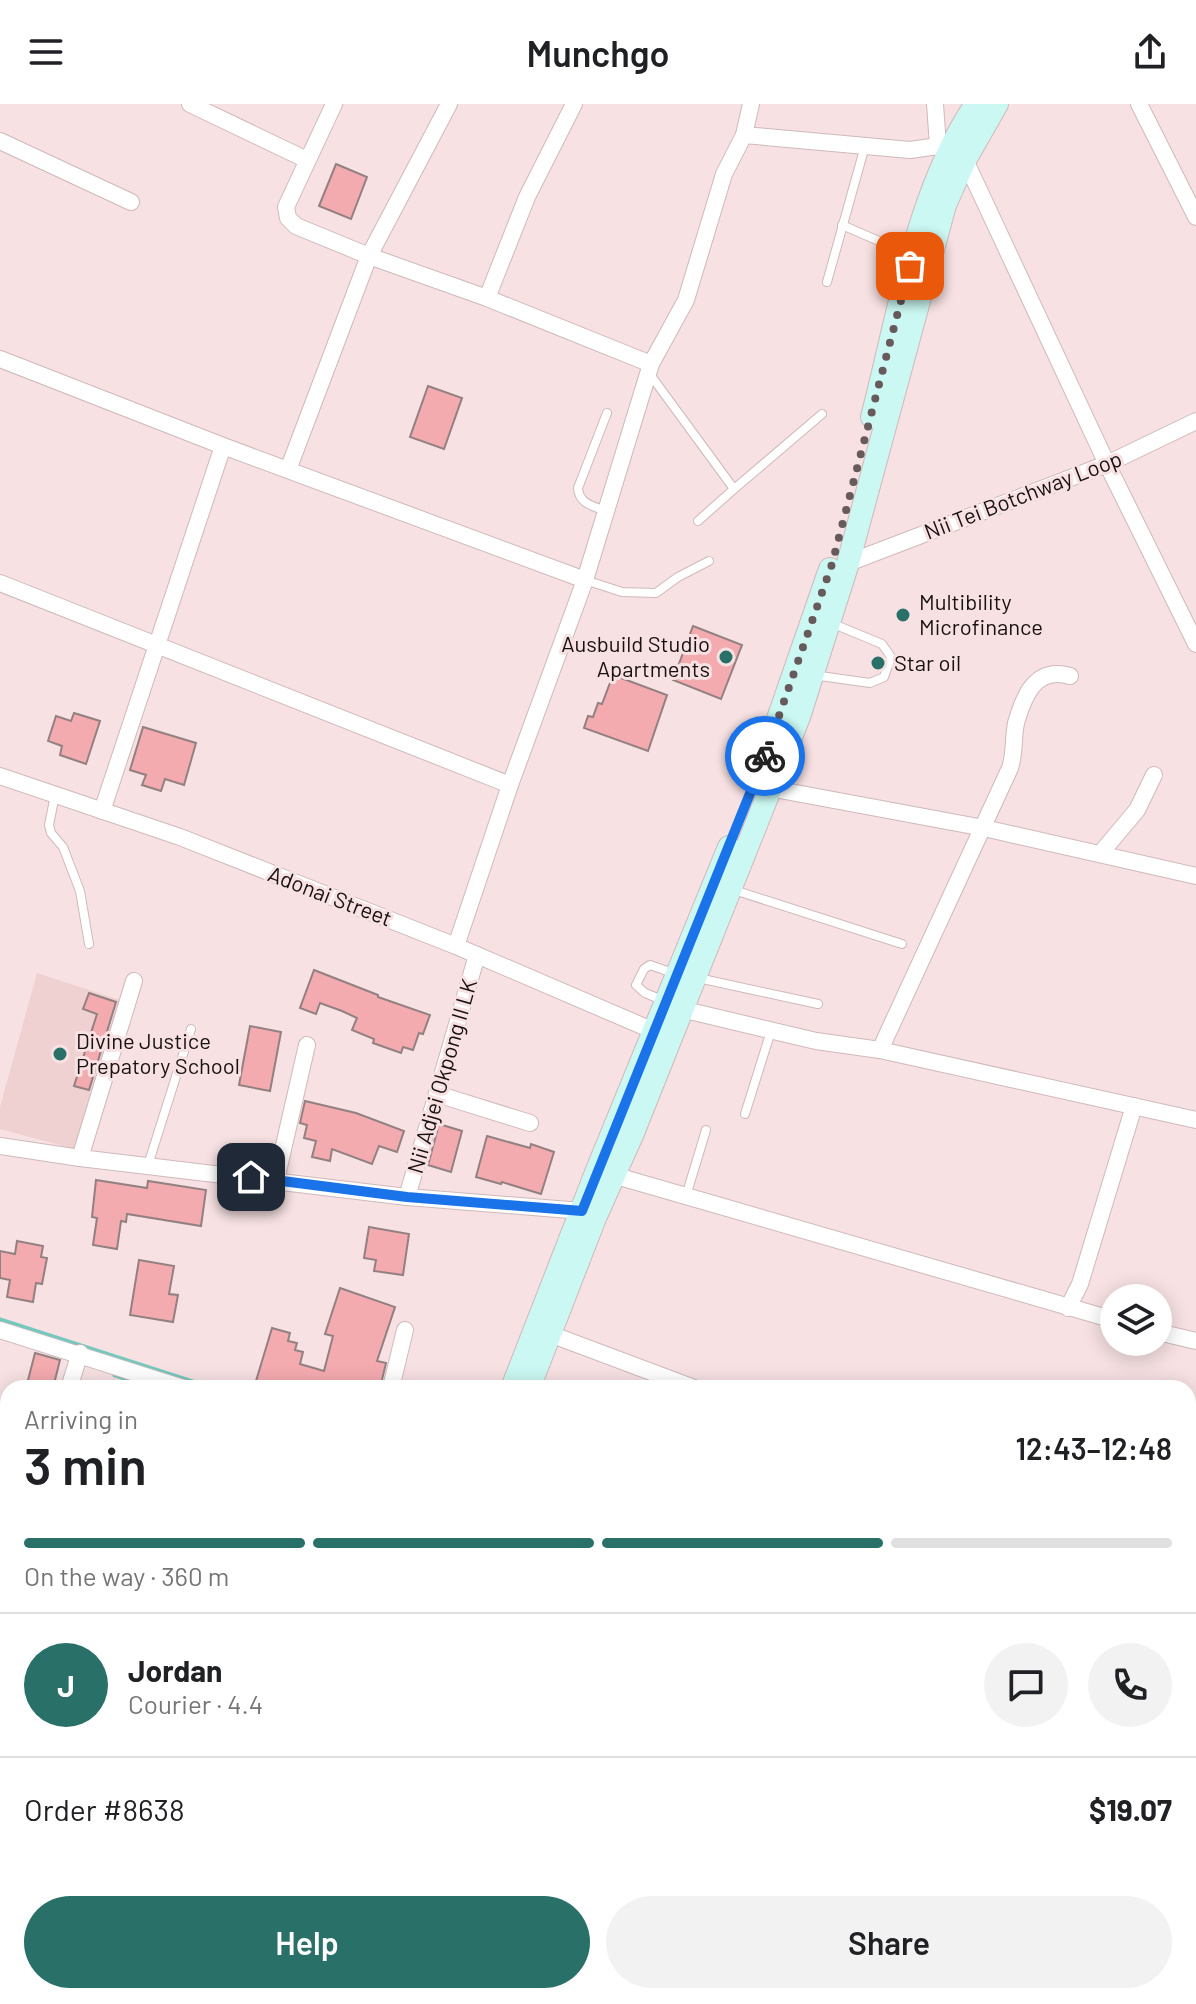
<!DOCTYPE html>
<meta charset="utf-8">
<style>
body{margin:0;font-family:Barlow,sans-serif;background:#f2f2f2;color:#202124;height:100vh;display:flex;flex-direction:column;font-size:30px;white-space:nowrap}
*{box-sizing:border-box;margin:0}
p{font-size:26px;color:#757577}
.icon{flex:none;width:44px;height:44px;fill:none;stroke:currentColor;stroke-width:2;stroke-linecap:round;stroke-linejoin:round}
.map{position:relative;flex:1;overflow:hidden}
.side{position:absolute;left:0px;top:1276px;width:1196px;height:624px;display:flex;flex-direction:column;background:#fff;border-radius:24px 24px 0 0;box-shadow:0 4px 20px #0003}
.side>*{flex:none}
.controls{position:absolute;left:1100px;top:1180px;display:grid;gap:16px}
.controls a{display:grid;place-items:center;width:72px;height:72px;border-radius:50%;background:#fff;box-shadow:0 4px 20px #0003;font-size:40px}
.pin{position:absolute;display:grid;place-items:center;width:68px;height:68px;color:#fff;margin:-34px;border-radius:16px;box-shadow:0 4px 12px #0006}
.courier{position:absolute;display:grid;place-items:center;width:80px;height:80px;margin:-40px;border:6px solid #1a73e8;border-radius:50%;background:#fff;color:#222;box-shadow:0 2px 10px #0007}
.overview em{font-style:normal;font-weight:600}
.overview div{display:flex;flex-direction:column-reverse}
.overview{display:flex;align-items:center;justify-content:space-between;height:136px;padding:0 24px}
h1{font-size:52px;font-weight:600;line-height:60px}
.bar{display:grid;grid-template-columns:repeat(4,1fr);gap:12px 8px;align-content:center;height:96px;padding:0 24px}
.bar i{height:10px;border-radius:6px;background:#e0e0e0}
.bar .current{background:#297068}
.bar p{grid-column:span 4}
.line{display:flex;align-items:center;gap:20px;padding:0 24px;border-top:2px solid #e0e0e0}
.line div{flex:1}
.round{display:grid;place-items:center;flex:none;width:84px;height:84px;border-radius:42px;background:#f2f2f2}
.primary-button{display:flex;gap:16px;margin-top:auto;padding:16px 24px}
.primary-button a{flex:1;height:92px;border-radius:48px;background:#297068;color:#fff;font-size:32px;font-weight:600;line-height:92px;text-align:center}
.primary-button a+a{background:#f2f2f2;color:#202124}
header{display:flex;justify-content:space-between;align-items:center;height:104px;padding:0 24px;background:#fff;font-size:36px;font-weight:600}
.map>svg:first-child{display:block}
</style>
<header><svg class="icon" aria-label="menu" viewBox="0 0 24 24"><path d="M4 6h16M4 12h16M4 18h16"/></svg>Munchgo<svg class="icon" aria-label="share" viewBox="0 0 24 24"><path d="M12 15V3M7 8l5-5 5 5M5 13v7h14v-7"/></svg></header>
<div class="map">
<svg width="1196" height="1900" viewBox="0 0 1196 1900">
<rect width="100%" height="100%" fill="#f7e1e2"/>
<polygon fill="#f0d1d2" points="37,869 123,897 75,1045 0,1025 0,1003"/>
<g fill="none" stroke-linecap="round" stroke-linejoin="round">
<g stroke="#73c9be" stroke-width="5">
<polyline points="0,1216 211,1284"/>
<polyline points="115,1271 154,1284"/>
</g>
</g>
<g fill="#f4abb0" stroke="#938080" stroke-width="2">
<polygon points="336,60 367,73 351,115 319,102"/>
<polygon points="428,282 462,294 444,345 410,333"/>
<polygon points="693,522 742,541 721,595 673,576"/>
<polygon points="613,571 667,591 648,647 584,624 588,612 593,613 598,599 602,600"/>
<polygon points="74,609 100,617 86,660 60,651 62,642 48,637 56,612 71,617"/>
<polygon points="143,623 196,639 184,681 165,675 161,687 142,681 146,671 130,666"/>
<polygon points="314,866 378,891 378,893 430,911 423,930 419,929 413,946 403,943 401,949 373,939 374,935 352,926 357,914 342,907 320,899 316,910 300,904"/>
<polygon points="89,889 116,898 89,986 74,982 97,910 83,905"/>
<polygon points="250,922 281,928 270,987 239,981"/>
<polygon points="305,997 356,1009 404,1027 397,1048 379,1042 372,1060 332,1045 330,1057 312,1053 316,1037 304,1034 307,1021 300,1019"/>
<polygon points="439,1020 462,1027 451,1068 428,1061"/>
<polygon points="487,1032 530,1044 531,1040 554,1048 541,1090 502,1078 501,1080 476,1073"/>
<polygon points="96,1076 147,1084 148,1077 206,1086 201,1122 127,1110 126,1118 121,1117 117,1145 93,1141 97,1114 92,1113"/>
<polygon points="369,1123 409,1130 403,1171 374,1167 376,1156 364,1154"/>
<polygon points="17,1137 43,1142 41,1153 47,1154 42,1180 36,1179 33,1198 7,1193 10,1176 0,1174 0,1147 15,1150"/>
<polygon points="139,1156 174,1162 169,1190 178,1191 173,1218 130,1211"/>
<polygon points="340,1184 395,1203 377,1257 386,1259 380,1284 279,1284 256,1277 272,1224 290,1229 288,1237 297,1239 295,1246 303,1248 300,1260 324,1267 333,1232 325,1230"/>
<polygon points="35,1249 60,1256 53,1284 26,1284"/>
</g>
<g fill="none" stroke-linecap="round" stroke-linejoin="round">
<g stroke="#cfb9ba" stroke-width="10">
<g id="lane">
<polyline points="842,121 911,151"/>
<polyline points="827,178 865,42"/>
<polyline points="649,269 734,385 822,310"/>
<path d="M606,407C593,402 579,400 578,384L607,309"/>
<polyline points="698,417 734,385"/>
<polyline points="585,476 622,488 656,489 678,473 709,457"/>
<polyline points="813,571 870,579 884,573 891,553 882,540 831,519"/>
<polyline points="55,691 49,721 51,729 63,743 80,787 89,840"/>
<polyline points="734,786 902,840"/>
<polyline points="698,874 818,900"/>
<polyline points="665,897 645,889 636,881 644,865 650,861 676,870"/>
<polyline points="745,1010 771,927"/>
<polyline points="148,1061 191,925"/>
<polyline points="686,1092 706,1026"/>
<polyline points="0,1415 8,1418"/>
<polyline points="0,1738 8,1714"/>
<polyline points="1188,1890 1196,1890"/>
<polyline points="184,1892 201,1900"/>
</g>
</g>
<g stroke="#cfb9ba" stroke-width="18">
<g id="street">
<polyline points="190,0 307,56"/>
<polyline points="334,0 286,103 288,114 296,122 369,152 487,194 651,260"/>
<polyline points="751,0 744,31 910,46 938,42 949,48"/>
<polyline points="935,0 938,42"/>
<polyline points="1139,0 1196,113"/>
<polyline points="0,37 131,98"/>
<polyline points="965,56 1107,360 1196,540"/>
<polyline points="487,194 527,93 574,0"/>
<polyline points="0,255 223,342 585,476"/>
<polyline points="288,366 369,152 449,0"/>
<polyline points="848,459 1107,360 1196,317"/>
<polyline points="0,479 510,681"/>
<polyline points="0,672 180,733 456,842 654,927"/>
<polyline points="769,684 984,724 1196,772"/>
<polyline points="102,707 223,342"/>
<polyline points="1100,750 1137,706 1154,671"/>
<polyline points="456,842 510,681 585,476 651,260 686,196 724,70 744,31"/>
<polyline points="681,905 816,937 880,946 1196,1016"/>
<path d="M880,946L1010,664C1015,649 1013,634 1016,619C1024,591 1036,562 1070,572"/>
<polyline points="437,990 530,1019"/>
<polyline points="0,1042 80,1054 407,1093 582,1107"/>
<polyline points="80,1054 134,877"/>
<polyline points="613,1071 1114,1216"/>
<polyline points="276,1076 307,941"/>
<polyline points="407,1093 477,851"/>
<polyline points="1068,1204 1080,1180 1134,1002"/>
<polyline points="0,1226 183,1284"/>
<polyline points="1158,1228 1196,1237"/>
<polyline points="550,1230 694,1284"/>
<polyline points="69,1284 80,1249"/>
<polyline points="391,1284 405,1226"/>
<polyline points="1188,1470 1196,1473"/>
<polyline points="0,1507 8,1482"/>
<polyline points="0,1592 8,1595"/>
<polyline points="1188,1807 1196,1809"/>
<polyline points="775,1892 791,1900"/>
<polyline points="990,1900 994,1892"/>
</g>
</g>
<g stroke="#cfb9ba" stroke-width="24">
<g id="secondary">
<path d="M872,313C899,211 916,88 976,0"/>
<polyline points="756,678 830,465"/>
<polyline points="512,1284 597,1066 729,743"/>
<polyline points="529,1284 595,1114 633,1029 799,613 848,459 945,101 965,56 997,0"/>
<polyline points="0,1788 8,1790"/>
<polyline points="0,1806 8,1807"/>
<polyline points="241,1892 261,1900"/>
<polyline points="299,1892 317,1900"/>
</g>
</g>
<use href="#lane" stroke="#fff" stroke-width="8"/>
<use href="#street" stroke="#fff" stroke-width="16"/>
<use href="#secondary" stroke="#cbf8f2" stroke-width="22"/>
</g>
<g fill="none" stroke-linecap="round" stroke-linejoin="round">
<polyline stroke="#665a5a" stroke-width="8" stroke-dasharray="0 14.4" points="765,652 832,460 910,162"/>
<polyline stroke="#1a73e8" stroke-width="10" points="251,1073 407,1093 582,1107 765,652"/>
</g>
<g fill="#297068" stroke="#f7e1e2" stroke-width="3">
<circle cx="903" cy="511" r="8"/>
<circle cx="726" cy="553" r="8"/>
<circle cx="878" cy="559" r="8"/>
<circle cx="60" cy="950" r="8"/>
</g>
<g text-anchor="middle" stroke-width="6" stroke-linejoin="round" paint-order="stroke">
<g font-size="22" fill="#181111" stroke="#f7e1e2">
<text transform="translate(1023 391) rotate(-21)" y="8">Nii Tei Botchway Loop</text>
<text transform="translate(330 792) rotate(21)" y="8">Adonai Street</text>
<text transform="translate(442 972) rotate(-74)" y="8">Nii Adjei Okpong II LK</text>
</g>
<g font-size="22" fill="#181111" stroke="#f7e1e2" text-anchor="start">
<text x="919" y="506">Multibility<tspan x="919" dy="25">Microfinance</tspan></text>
<text x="710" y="548" text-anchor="end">Ausbuild Studio<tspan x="710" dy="25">Apartments</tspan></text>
<text x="894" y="567">Star oil</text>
<text x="76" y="945">Divine Justice<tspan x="76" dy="25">Prepatory School</tspan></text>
</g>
</g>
</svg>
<div class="controls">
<a><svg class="icon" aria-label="layers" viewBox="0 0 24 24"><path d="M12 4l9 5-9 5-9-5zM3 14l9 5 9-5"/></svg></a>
</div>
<div class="pin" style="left:910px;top:162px;background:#ea580c"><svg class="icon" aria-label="bag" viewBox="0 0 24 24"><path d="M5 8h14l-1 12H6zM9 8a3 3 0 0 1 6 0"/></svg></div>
<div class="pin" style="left:251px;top:1073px;background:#1f2937"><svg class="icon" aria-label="home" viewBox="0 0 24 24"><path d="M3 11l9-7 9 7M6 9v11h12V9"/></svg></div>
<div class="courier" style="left:765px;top:652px"><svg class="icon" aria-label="bike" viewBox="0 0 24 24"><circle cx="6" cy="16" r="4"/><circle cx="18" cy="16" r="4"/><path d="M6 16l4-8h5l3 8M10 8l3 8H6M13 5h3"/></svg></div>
<section class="side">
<div class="overview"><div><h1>3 min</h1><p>Arriving in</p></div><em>12:43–12:48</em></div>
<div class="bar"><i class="current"></i><i class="current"></i><i class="current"></i><i></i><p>On the way · 360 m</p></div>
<div class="line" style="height:144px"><b class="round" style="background:#297068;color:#fff">J</b><div><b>Jordan</b><p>Courier · 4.4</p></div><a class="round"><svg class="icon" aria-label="chat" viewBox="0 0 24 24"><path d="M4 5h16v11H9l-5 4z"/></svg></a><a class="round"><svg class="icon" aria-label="phone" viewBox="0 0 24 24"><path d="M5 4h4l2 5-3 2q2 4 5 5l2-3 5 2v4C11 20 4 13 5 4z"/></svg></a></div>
<div class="line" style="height:104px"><div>Order #8638</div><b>$19.07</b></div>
<div class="primary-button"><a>Help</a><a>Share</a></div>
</section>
</div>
